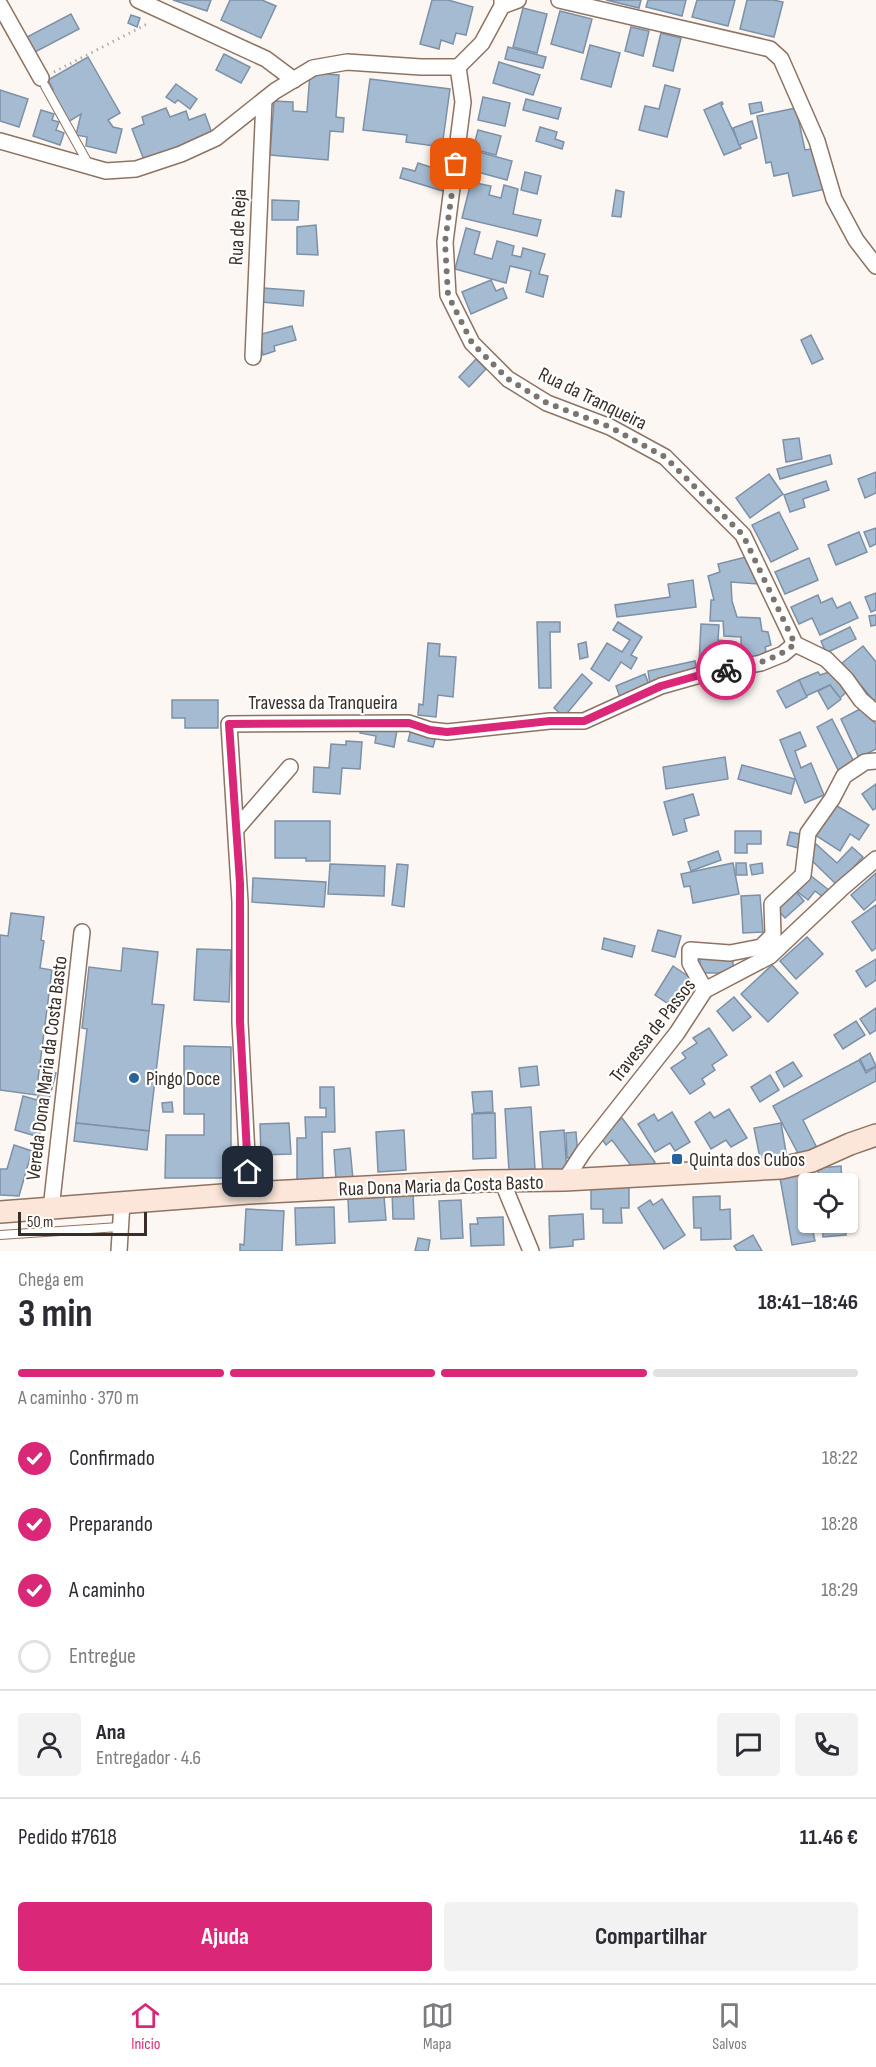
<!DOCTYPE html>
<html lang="pt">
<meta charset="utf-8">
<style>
body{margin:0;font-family:"Sofia Sans Condensed",sans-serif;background:#f2f2f3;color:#2b2b33;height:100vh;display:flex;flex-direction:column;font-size:22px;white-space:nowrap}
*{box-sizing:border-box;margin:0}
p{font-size:20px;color:#7c7c81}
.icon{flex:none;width:33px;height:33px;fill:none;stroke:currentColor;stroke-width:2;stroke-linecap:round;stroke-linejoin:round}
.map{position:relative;height:1251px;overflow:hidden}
.drawer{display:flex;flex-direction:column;background:#fff;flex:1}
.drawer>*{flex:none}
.tools{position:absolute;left:798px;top:1173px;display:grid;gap:12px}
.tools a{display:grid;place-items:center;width:60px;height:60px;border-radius:6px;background:#fff;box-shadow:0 2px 4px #0004;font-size:30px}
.scale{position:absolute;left:18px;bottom:15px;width:129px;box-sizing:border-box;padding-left:6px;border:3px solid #392e27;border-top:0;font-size:16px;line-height:21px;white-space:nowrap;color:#392e27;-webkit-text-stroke:4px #fff;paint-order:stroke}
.pin{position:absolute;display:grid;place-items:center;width:51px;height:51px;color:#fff;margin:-26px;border-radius:12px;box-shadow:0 3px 9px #0006}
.courier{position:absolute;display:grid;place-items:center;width:60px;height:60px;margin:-30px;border:4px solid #db2777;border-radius:50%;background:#fff;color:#222;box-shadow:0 2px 8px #0007}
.overview em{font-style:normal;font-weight:700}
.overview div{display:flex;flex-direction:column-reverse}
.overview{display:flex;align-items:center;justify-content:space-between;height:102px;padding:0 18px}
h1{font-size:39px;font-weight:700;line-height:45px}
.bar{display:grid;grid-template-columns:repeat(4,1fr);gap:9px 6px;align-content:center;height:72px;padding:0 18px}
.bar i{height:8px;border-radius:4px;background:#e1e1e2}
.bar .on{background:#db2777}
.bar p{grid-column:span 4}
.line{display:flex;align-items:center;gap:15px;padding:0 18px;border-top:2px solid #e1e1e2}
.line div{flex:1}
.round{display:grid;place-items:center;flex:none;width:63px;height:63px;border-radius:6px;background:#f2f2f3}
ol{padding:0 18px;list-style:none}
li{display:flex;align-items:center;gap:18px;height:66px}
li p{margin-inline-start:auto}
li .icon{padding:6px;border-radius:50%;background:#db2777;color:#fff;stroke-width:4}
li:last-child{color:#7c7c81}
li i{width:33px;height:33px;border:3px solid #e1e1e2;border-radius:50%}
.cta{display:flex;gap:12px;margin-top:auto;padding:12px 18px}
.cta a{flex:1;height:69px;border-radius:6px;background:#db2777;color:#fff;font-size:24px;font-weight:700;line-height:69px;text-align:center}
.cta a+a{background:#f2f2f3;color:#2b2b33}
.dock{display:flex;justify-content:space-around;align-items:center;height:84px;border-top:2px solid #e1e1e2;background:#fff;font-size:16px;color:#7c7c81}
.dock a{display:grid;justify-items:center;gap:3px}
.dock .on{color:#db2777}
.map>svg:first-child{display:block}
</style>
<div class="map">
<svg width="876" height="1251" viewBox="0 0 876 1251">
<rect width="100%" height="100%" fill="#fdf7f3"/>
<g fill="#a5bbd2" stroke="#7c91a7" stroke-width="1.5">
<polygon points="173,0 211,0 207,11"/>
<polygon points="230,0 262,0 276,6 261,38 221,20"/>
<polygon points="432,0 448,0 473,7 466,35 456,33 453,44 441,40 439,49 420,44"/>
<polygon points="606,0 641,0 639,8"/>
<polygon points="648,0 686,0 682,16 646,7"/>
<polygon points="697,0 735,0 728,26 692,17"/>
<polygon points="747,0 773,0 783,2 774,37 740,29"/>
<polygon points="523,8 547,14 537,53 513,47"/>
<polygon points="560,11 592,19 583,53 551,44"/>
<polygon points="71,14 79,29 35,52 27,37"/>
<polygon points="131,15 140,18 137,27 128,23"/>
<polygon points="631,27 649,31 643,56 625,51"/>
<polygon points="661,33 681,38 673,71 653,66"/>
<polygon points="590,45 620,53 611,87 581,79"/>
<polygon points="508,47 546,57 543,68 505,59"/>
<polygon points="224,54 250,67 241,83 216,70"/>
<polygon points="88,57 120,113 108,120 113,127 122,129 116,153 86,146 87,137 76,135 81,114 68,122 52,94 53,89 48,80"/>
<polygon points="499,62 540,75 533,95 493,83"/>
<polygon points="310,73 339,75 336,117 344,118 343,132 330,131 328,160 270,155 274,101 293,102 293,111 307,112"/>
<polygon points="370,79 450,89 442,147 406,142 407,135 363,130"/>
<polygon points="176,84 197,99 190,109 178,100 175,103 166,97"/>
<polygon points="665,85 680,89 667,137 639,130 645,106 659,109"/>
<polygon points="0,90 28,99 19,127 0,121"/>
<polygon points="483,97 510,103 505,126 478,120"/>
<polygon points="526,99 561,108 558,119 523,110"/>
<polygon points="722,102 723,104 721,105 741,148 724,155 704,110"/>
<polygon points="761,102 763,111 751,114 749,104"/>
<polygon points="166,108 170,117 186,111 189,120 205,114 212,133 144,160 132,129 144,124 142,117"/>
<polygon points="796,108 805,150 817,148 826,189 793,196 788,173 774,176 771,162 766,163 757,116"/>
<polygon points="41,110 54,114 52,120 59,122 56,130 64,133 60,145 33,136"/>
<polygon points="752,121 757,138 739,145 733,128"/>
<polygon points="540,127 557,132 555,139 564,142 562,149 536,141"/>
<polygon points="478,130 501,136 496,155 473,149"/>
<polygon points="475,151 512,161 507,180 470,170"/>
<polygon points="418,163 449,173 443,191 400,178 403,168 415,171"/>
<polygon points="525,172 541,176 537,194 521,190"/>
<polygon points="471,182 491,186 489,195 501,198 504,185 518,189 513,214 541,220 537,236 462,218"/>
<polygon points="616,190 624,192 621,217 612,216"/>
<polygon points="272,200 299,201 298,220 272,220"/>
<polygon points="316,225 318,255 297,254 297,227"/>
<polygon points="466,228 480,232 474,254 492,259 497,241 514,246 512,255 521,257 523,248 545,254 539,274 548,276 543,297 526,292 531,271 510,266 506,283 455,269"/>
<polygon points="491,280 496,291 503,288 507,298 471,314 462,292"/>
<polygon points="263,288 304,291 303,306 262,302"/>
<polygon points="292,326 296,340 274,346 275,351 263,355 258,335"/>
<polygon points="811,335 823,359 812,364 801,340"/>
<polygon points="476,359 486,369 469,387 459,377"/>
<polygon points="799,438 802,459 786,462 783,440"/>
<polygon points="830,455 832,464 780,479 777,469"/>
<polygon points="876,472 876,493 865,498 858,479"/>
<polygon points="769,474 783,494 750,518 736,498"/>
<polygon points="826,481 829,490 803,499 805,507 790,512 784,495"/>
<polygon points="779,512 798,549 771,562 752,525"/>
<polygon points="876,528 876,544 870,547 864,532"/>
<polygon points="859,532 867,552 836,565 828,545"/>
<polygon points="750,556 758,584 731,582 732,601 737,617 760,618 762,631 768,632 771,645 765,647 768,658 741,663 741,637 724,636 723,621 710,621 711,600 714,600 708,576 720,572 718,564"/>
<polygon points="809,558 818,580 785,594 775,572"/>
<polygon points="693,580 696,607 617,617 615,605 670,597 668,584"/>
<polygon points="876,593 876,610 871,612 865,597"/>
<polygon points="818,595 821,603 832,598 837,608 850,602 858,618 820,635 812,618 799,624 791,607"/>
<polygon points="876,615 876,625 871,626 869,616"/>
<polygon points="537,622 560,622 560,632 550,632 551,688 539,688"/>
<polygon points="618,622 642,637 631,655 637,658 631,669 621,662 609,681 591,669 607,643 622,652 630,640 613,630"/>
<polygon points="701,624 719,625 718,640 736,642 735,666 699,664"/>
<polygon points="850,627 856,639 826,653 821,641"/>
<polygon points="586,642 588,657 580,659 578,644"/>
<polygon points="428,643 440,644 439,656 456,657 453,697 438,695 436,717 418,715 419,704 423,705"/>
<polygon points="863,646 876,662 876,699 874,701 842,663"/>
<polygon points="695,661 698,674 650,684 648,671"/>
<polygon points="835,670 851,688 840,698 830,685 806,696 799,680 818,672 820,675"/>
<polygon points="582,674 592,683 564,717 554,708"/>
<polygon points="645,674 651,690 622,703 616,686"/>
<polygon points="799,680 807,697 786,708 777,691"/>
<polygon points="830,685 841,699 828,709 818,691"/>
<polygon points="172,700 218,700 218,728 185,728 185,718 172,718"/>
<polygon points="860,709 876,724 876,749 859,758 841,719"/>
<polygon points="832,719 854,762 838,770 817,727"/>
<polygon points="362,724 397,730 394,747 375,743 376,736 360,733"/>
<polygon points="411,730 436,736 433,747 408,741"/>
<polygon points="800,732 806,746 795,751 801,768 811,763 824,795 805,803 780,740"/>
<polygon points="346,741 362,742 360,769 342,768 340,794 313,792 314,767 329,768 331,744 346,745"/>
<polygon points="725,757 728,779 666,789 663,767"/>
<polygon points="742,765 795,779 791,794 738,779"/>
<polygon points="876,784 876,808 873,810 862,794"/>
<polygon points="693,794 699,815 684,819 687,831 673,835 664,802"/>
<polygon points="832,803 869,825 859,840 850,834 840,851 812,833"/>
<polygon points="275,821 330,821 330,861 306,861 306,858 275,858"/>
<polygon points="735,831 761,831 761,844 747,844 747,853 735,853"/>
<polygon points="790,832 805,835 802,849 787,845"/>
<polygon points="816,844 837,863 852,847 863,857 837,885 806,855"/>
<polygon points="718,851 721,860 691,871 688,862"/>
<polygon points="733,863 739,894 693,903 690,886 684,887 681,874"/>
<polygon points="736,863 746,863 747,875 736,875"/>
<polygon points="762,863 763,873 752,875 750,865"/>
<polygon points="330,864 385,866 384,896 328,894"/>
<polygon points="397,864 408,865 404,907 392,905"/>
<polygon points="806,872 834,894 828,901 815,891 808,900 794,889"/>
<polygon points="876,873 876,899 864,910 851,895"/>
<polygon points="253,878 326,882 324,907 252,902"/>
<polygon points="792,887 804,901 785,918 773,905"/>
<polygon points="760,895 763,932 743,933 741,896"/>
<polygon points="876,905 876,948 872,951 852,922"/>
<polygon points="11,913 44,917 41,940 44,941 40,968 52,970 36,1095 0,1090 0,935 8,936"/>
<polygon points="658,930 681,936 675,957 652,951"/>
<polygon points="807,937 823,954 796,979 780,961"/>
<polygon points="604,938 635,946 632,957 602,949"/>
<polygon points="123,948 158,952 152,1004 164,1005 149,1131 76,1123 87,1029 82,1028 89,967 121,971"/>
<polygon points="197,949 231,950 229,1002 194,1000"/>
<rect x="700" y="956" width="33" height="17"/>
<polygon points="876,959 876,980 866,987 856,971"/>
<polygon points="772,965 798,993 768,1022 741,994"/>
<polygon points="673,966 694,980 676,1009 655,995"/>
<polygon points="734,997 751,1017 733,1031 717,1011"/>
<polygon points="876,1008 876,1030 870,1034 860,1019"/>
<polygon points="856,1021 865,1035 843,1049 834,1035"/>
<polygon points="709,1028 727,1055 712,1065 715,1070 702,1079 705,1084 690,1094 671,1068 686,1058 682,1053 697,1043 693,1038"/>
<polygon points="184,1046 231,1047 231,1178 165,1178 166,1135 204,1135 204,1114 184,1114"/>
<polygon points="870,1053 876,1066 866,1071 860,1059"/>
<polygon points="859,1060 866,1073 876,1067 876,1081 803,1120 817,1148 800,1157 773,1106"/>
<polygon points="793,1062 802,1076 784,1087 776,1072"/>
<polygon points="537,1066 539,1085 521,1087 519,1068"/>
<polygon points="45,1070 56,1073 39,1137 15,1130 23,1096 37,1100"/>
<polygon points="770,1075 779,1090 760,1102 751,1087"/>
<polygon points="320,1087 334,1087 335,1132 322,1132 323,1181 297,1181 297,1138 306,1138 305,1117 326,1117 326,1108 320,1108"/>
<polygon points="492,1091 493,1112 474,1113 472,1092"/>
<polygon points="172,1102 173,1112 163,1112 162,1103"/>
<polygon points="531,1107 535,1169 509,1171 505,1109"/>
<polygon points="729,1109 747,1138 731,1147 726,1140 711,1149 695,1122 710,1112 714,1118"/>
<polygon points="672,1112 690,1142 675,1151 670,1143 655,1152 638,1124 654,1114 658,1121"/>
<polygon points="495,1113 496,1158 473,1159 472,1114"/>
<polygon points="622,1118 655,1162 638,1175 612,1140 606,1145 599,1135"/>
<polygon points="76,1123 149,1131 147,1150 74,1141"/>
<polygon points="289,1123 291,1154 261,1155 260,1124"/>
<polygon points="781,1123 787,1158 761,1163 754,1128"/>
<polygon points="404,1130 406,1170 378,1172 376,1132"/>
<polygon points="564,1130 567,1173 543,1174 540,1132"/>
<polygon points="576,1132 578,1157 567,1158 566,1133"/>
<polygon points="14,1145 32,1151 19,1196 0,1195 0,1169 7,1169"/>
<polygon points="350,1148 353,1179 336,1180 334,1150"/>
<polygon points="841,1166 842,1184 819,1184 818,1168"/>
<polygon points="803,1174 808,1207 808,1222 811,1222 815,1241 792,1245 780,1178"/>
<polygon points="629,1185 629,1208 621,1208 622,1223 603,1223 603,1209 591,1209 591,1186"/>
<polygon points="392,1191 413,1191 414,1219 393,1219"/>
<polygon points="384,1196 386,1220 349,1222 348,1199"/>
<polygon points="720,1196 720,1210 730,1209 731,1239 701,1240 701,1228 694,1228 693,1197"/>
<polygon points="662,1199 685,1235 664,1249 638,1208 650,1200 653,1205"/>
<polygon points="461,1200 463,1238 441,1239 439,1201"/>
<polygon points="334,1207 335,1243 296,1245 295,1208"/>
<polygon points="246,1209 284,1211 282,1251 240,1251 240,1244 244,1245"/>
<polygon points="583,1214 584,1239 573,1240 573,1246 550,1248 549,1216"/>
<polygon points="503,1217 504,1245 471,1246 470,1224 478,1224 477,1218"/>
<polygon points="822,1222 845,1222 846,1235 823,1237"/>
<polygon points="753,1235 762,1251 737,1251 734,1246"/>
<polygon points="418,1238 430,1240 428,1251 415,1251"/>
</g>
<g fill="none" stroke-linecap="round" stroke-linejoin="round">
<g stroke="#8e7363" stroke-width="10">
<g id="lane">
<polyline points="45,86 89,165"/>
<polyline points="0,1235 119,1227"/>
</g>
</g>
<g stroke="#8e7363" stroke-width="18">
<g id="street">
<polyline points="138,0 266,59 294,80"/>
<polyline points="559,0 770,49 781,59 817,141 834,199 856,240 876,266"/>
<polyline points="0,5 41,78"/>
<polyline points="502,6 518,0"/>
<polyline points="458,67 463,102 445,242 448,295 472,343 508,379 547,403 610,427 665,457 743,535 795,644 826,659 846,679 861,700 876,713"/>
<polyline points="458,67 482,43 502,6 502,0"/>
<polyline points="0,141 106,171 136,169 181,154 216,138 275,91 313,68 347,62 421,67 458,67"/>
<polyline points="253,357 264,100"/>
<polyline points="237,828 290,767"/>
<polyline points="705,990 690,963 690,950 730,953 761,947 773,935 772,904 803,875 808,833 832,799 844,776 865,762 876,761"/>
<polyline points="565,1180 584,1151 677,1033 705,990 770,956 842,888 876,859"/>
<polyline points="502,1181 531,1251"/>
<polyline points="249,1193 240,1022 240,902 229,724 409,723 430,730 447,732 550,721 584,721 661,686 700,675 761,663 783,654 795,644"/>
<polyline points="51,1209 82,932"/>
<polyline points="119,1251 122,1203"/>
</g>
</g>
<g stroke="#8e7363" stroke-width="24">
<polyline id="secondary" points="0,1212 249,1193 483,1181 565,1180 781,1168 812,1161 850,1144 876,1135"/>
</g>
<polyline stroke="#b4aca7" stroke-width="3" stroke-dasharray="1.5 4.5" stroke-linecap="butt" points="54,72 149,23"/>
<use href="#lane" stroke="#fff" stroke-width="8"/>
<use href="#street" stroke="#fff" stroke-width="15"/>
<use href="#secondary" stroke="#fbe6d9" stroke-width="21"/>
</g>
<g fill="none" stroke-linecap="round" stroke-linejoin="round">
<path stroke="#7e746e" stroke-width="6" stroke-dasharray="0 10.8" d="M456,164L445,242L448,295L472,343L508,379L547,403L610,427L665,457L743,535L795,644C774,661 752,665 726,670"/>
<polyline stroke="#db2777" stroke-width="8" points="248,1172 240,1022 240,883 229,724 409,723 430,730 447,732 550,721 584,721 661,686 700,675 726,670"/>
</g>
<g fill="#28639b" stroke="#fff" stroke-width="2">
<circle cx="134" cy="1078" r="6"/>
<rect x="671" y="1153" width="12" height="12" rx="3"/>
</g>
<g text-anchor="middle" stroke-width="4.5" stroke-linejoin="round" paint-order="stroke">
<g font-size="20" fill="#392e27" stroke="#fff">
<text transform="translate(237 227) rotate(-87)" y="7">Rua de Reja</text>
<text transform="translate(593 398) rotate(26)" y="7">Rua da Tranqueira</text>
<text x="323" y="709">Travessa da Tranqueira</text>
<text transform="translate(652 1030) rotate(-52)" y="7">Travessa de Passos</text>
<text transform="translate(46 1068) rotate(-83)" y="7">Vereda Dona Maria da Costa Basto</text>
<text transform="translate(441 1185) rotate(-2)" y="7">Rua Dona Maria da Costa Basto</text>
</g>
<g font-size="20" fill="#392e27" stroke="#fff" text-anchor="start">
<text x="146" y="1085">Pingo Doce</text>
<text x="689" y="1166">Quinta dos Cubos</text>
</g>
</g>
</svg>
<div class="tools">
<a><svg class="icon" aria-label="locate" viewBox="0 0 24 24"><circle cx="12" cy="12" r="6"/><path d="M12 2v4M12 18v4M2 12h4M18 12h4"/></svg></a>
</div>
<div class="scale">50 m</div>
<div class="pin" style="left:456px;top:164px;background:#ea580c"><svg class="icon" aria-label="bag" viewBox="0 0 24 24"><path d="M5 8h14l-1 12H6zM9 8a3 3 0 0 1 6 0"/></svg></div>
<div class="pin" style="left:248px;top:1172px;background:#1f2937"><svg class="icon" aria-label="home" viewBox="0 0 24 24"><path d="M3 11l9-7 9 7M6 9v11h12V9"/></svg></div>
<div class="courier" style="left:726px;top:670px"><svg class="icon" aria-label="bike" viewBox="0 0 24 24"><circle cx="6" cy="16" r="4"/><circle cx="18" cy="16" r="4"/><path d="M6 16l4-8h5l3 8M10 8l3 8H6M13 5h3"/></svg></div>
</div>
<section class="drawer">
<div class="overview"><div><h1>3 min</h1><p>Chega em</p></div><em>18:41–18:46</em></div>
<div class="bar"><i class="on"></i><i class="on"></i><i class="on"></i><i></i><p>A caminho · 370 m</p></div>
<ol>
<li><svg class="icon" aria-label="check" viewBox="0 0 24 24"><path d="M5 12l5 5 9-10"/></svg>Confirmado<p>18:22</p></li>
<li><svg class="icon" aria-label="check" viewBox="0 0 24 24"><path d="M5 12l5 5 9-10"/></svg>Preparando<p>18:28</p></li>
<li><svg class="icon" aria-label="check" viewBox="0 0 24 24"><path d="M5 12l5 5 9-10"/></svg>A caminho<p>18:29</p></li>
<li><i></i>Entregue</li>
</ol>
<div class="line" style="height:108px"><a class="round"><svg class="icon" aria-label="person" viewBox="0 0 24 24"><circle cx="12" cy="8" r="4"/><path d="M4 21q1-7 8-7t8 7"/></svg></a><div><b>Ana</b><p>Entregador · 4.6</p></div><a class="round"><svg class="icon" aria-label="chat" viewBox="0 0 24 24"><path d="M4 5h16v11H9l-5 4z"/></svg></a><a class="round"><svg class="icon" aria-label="phone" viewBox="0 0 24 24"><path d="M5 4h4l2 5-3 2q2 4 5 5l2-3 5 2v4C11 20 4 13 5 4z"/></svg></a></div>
<div class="line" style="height:78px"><div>Pedido #7618</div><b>11.46 €</b></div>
<div class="cta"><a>Ajuda</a><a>Compartilhar</a></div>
</section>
<nav class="dock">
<a class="on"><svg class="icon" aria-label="home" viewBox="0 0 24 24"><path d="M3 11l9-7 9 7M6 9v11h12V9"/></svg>Início</a>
<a><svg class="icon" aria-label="map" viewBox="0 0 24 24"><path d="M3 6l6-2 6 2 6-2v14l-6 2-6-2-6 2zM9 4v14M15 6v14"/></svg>Mapa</a>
<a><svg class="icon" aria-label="saved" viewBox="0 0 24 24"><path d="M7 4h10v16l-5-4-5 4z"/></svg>Salvos</a>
</nav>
